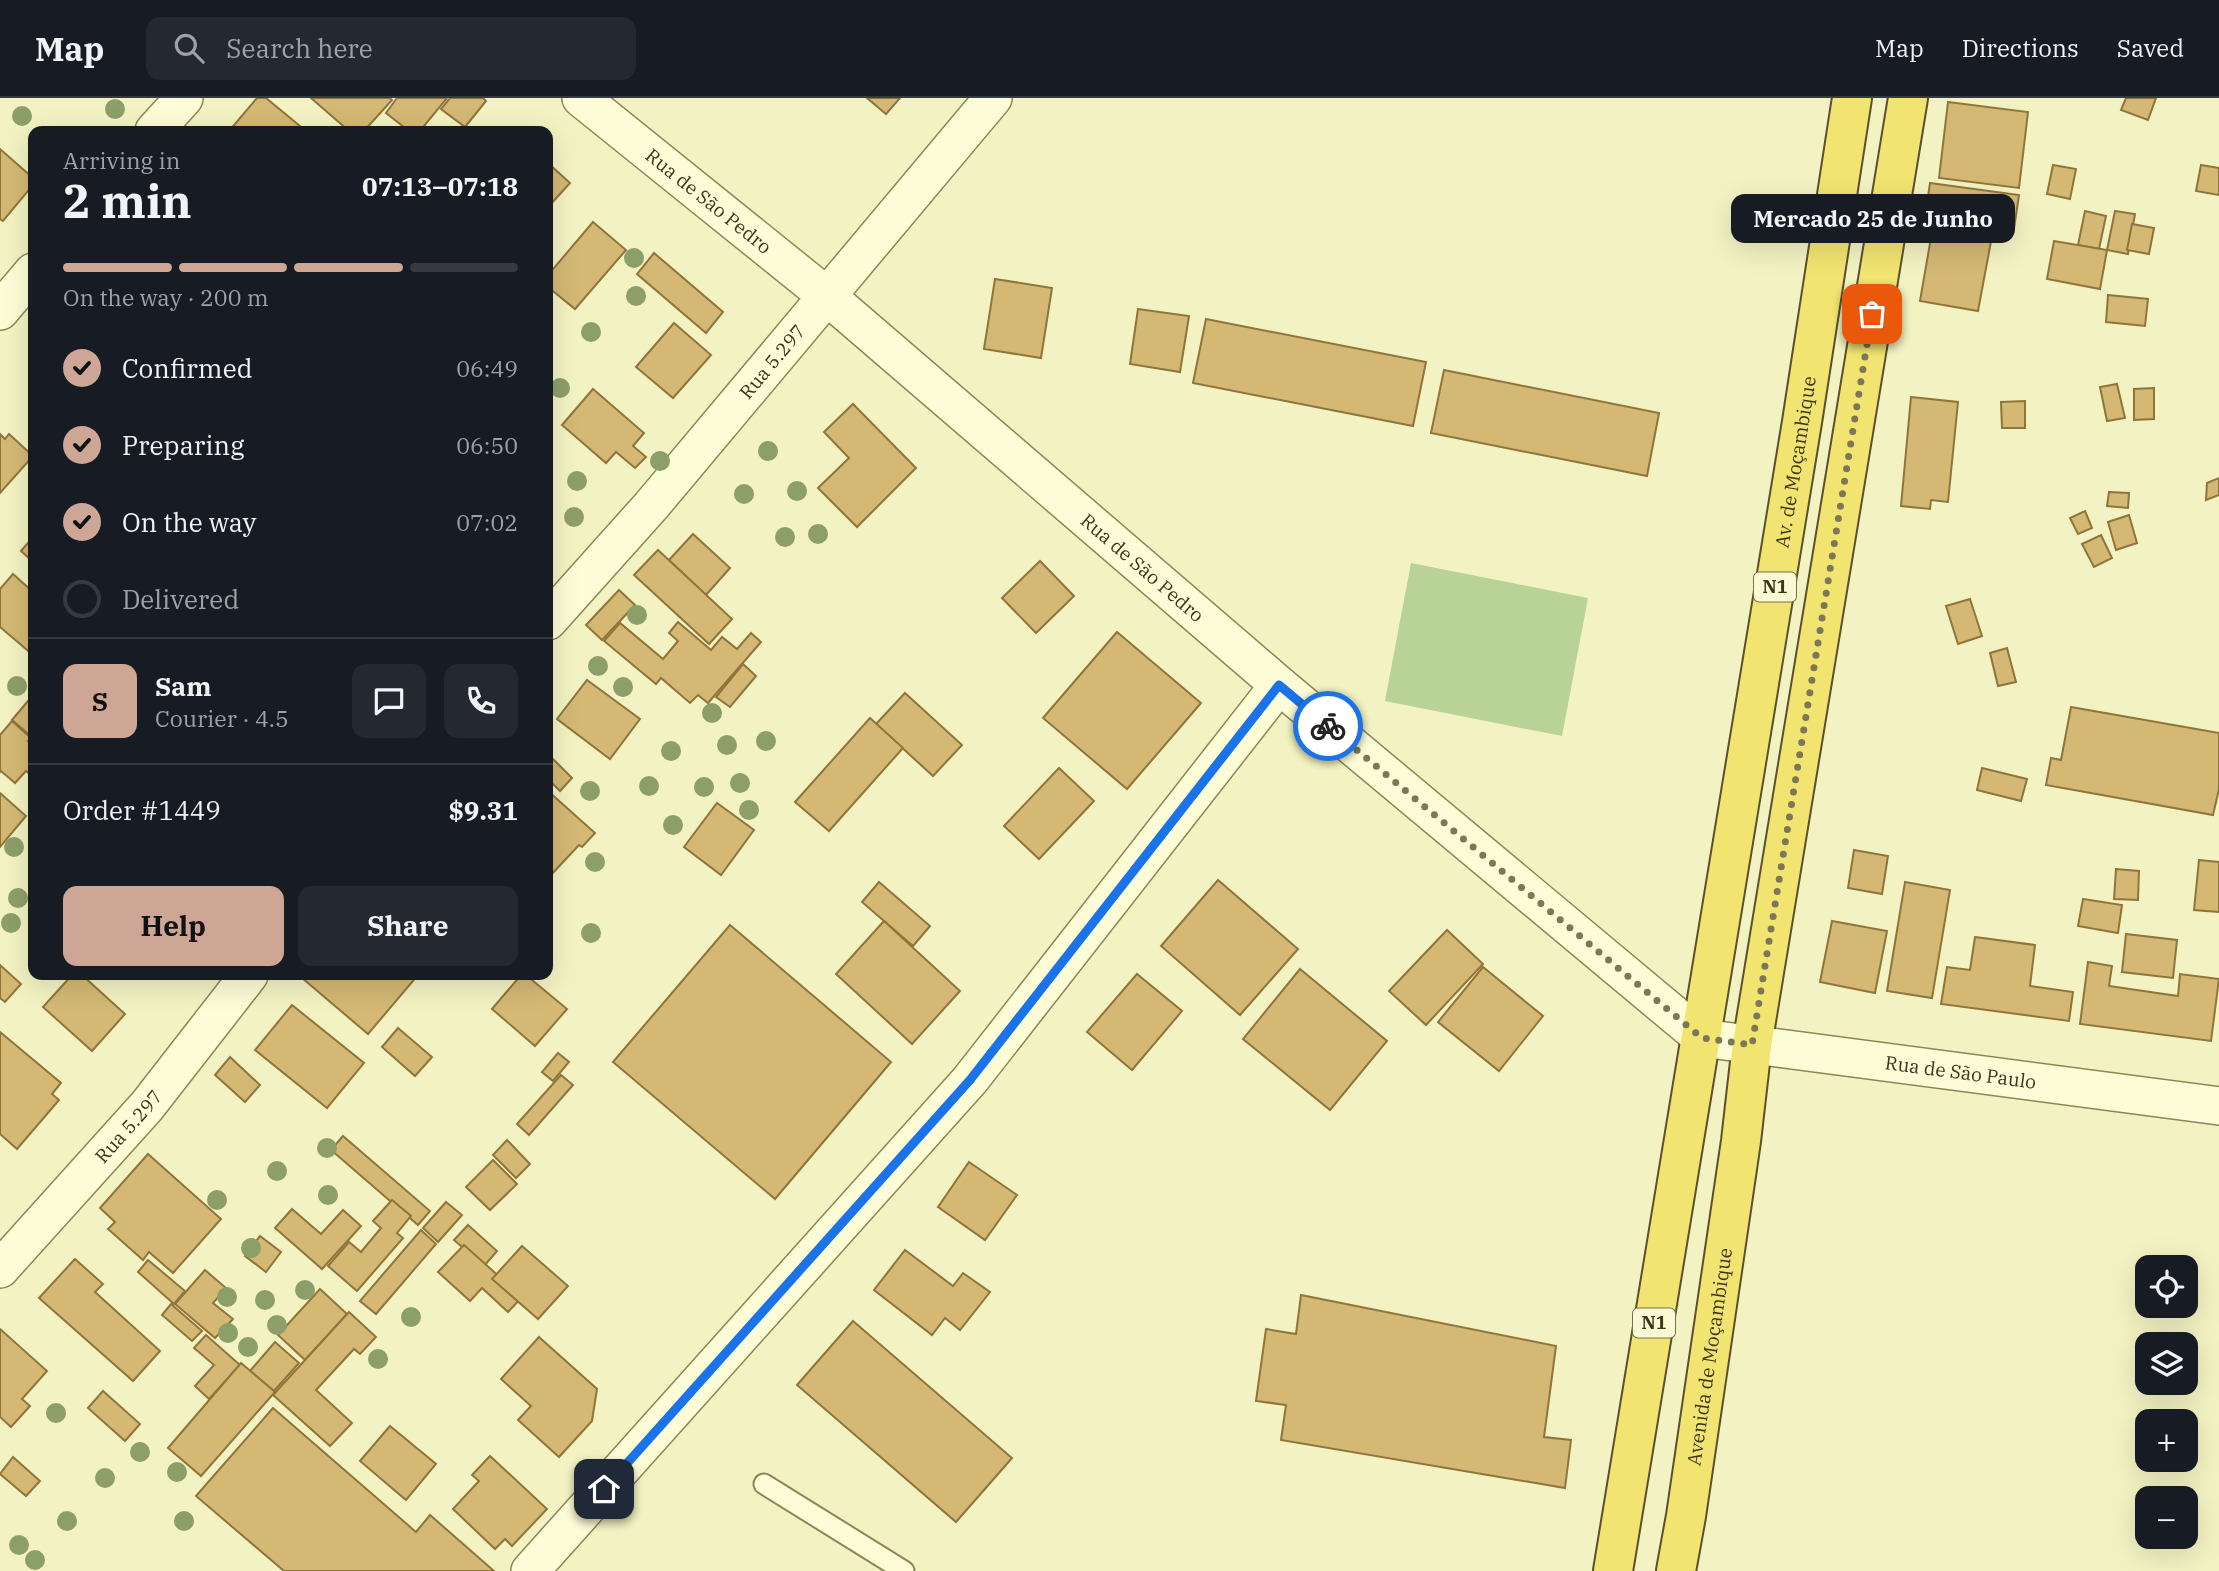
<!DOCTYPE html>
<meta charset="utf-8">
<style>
body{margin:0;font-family:"IBM Plex Serif",serif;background:#242831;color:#f1f3f6;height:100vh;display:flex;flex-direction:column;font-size:26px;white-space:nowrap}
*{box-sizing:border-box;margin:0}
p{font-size:23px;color:#9ea1a6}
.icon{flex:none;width:38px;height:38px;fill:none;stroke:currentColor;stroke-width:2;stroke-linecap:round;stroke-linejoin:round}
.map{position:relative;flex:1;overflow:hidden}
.side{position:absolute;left:28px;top:28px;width:525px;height:854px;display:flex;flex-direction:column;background:#171b24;border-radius:14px;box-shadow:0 7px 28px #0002}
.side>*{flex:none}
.tools{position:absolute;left:2135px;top:1157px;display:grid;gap:14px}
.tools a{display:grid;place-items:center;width:63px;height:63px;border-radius:14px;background:#171b24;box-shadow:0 7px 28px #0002;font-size:35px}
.pin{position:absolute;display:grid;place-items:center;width:60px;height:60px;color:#fff;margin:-30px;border-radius:14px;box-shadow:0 4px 10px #0006}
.courier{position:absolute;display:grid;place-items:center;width:70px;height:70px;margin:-35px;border:5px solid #1a73e8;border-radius:50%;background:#fff;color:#222;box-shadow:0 2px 9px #0007}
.bubble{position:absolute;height:49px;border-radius:14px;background:#171b24;box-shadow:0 7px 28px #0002;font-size:23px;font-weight:800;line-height:49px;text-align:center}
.headline em{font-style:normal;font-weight:800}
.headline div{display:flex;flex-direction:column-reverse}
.headline{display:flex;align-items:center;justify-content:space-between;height:119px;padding:0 35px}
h1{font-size:46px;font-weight:800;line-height:52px}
.bar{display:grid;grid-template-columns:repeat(4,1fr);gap:10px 7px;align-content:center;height:84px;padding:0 35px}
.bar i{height:9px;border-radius:5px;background:#363941}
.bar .current{background:#cea696}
.bar p{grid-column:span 4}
.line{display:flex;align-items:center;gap:18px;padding:0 35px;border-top:2px solid #363941}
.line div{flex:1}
.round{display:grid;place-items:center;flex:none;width:74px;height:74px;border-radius:14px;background:#242831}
ol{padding:0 35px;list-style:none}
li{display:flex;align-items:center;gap:21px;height:77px}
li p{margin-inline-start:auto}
li .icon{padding:7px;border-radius:50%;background:#cea696;color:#111;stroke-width:4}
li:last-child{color:#9ea1a6}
li i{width:38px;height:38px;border:4px solid #363941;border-radius:50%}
.cta{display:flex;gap:14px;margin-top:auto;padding:14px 35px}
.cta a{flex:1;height:80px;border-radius:14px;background:#cea696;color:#111;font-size:28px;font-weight:800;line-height:80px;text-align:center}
.cta a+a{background:#242831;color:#f1f3f6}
header{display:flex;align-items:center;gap:42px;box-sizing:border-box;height:98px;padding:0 35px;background:#171b24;border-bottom:2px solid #363941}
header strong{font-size:33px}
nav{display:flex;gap:38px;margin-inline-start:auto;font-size:24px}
.search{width:490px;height:63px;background:#242831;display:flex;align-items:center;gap:18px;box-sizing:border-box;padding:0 24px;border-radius:14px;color:#9ea1a6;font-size:26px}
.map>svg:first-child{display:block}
</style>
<header>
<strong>Map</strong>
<div class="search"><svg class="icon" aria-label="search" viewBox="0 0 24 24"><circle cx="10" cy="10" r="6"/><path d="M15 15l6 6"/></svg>Search here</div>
<nav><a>Map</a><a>Directions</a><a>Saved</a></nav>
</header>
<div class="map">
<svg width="2219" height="1473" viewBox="0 0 2219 1473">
<rect width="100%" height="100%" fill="#f2f2c2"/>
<polygon fill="#b9d295" points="1411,465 1588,500 1562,638 1385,603"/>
<g fill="#d4b874" stroke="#90753b" stroke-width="2">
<polygon points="257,0 266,0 306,33 229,33"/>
<polygon points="311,0 390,0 392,2 364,33 349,33"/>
<polygon points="397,0 447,0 420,33 409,33 386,15"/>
<polygon points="450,0 483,0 486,3 465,29 441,11"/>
<polygon points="867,0 900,0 886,16"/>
<polygon points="2126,0 2156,0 2148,22 2121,12"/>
<polygon points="1948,4 2028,14 2019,90 1939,80"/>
<polygon points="0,51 33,80 33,87 3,123 0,121"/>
<polygon points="548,65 570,85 550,107 548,105"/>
<polygon points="2053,67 2076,71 2070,101 2047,96"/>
<polygon points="2201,67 2219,70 2219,97 2196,93"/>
<polygon points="1930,85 2019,97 2014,131 1925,119"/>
<polygon points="2085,113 2106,118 2099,151 2078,147"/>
<polygon points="2115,113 2135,116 2128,156 2107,152"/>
<polygon points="593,124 626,152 575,211 548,189 548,177"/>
<polygon points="2132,126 2154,130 2149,156 2127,152"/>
<polygon points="1933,128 1992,138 1978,213 1920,203"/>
<polygon points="2054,143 2107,152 2100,191 2047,181"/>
<polygon points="654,155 723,214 706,235 637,176"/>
<polygon points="995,181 1052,190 1041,260 984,251"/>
<polygon points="2108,197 2148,201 2145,228 2106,224"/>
<polygon points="1138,211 1189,218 1180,274 1130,266"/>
<polygon points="1206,221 1426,264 1413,328 1193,285"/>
<polygon points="674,225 711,257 673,300 636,269"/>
<polygon points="1444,272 1659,315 1647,378 1431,335"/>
<polygon points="2117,286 2125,320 2107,323 2100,289"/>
<polygon points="2154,290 2154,321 2134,322 2134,291"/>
<polygon points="593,291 644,335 633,348 646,359 635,370 616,354 606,365 562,327"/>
<polygon points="1911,299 1958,304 1948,404 1931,402 1930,411 1901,408"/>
<polygon points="2025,303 2025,330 2002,330 2001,304"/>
<polygon points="853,306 916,370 857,429 818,390 849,360 824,334"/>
<polygon points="0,336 5,341 9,336 33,358 0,395"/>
<polygon points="2219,380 2219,397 2206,402 2207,385"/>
<polygon points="2109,394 2129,395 2128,410 2107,408"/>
<polygon points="2085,413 2092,430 2078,436 2070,420"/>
<polygon points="2129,417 2137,445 2116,452 2108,424"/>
<polygon points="693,436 730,470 706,497 669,462"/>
<polygon points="2101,437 2112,460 2094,469 2082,446"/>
<polygon points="33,439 33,464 21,453"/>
<polygon points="658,452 732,521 709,546 634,477"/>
<polygon points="1040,463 1074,498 1036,535 1002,500"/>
<polygon points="13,476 33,494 33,557 0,529 0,491"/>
<polygon points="619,492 635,507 602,542 586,527"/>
<polygon points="1970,501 1982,538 1958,546 1946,508"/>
<polygon points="678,524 711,552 722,539 737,551 751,535 761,544 708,605 698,597 690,605 661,580 656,586 604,543 620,525 663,561 678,543 669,535"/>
<polygon points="1117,534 1201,605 1127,691 1043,620"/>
<polygon points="2007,550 2016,584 1998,588 1990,555"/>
<polygon points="743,566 756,578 730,609 716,599"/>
<polygon points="587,582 640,621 610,661 557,621"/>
<polygon points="905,595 962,647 933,678 876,626"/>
<polygon points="33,597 33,640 12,622"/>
<polygon points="2071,609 2219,635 2219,691 2213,717 2046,687 2051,660 2061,662"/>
<polygon points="870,620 903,650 829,733 795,704"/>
<polygon points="12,623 31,640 28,643 33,648 33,679 26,673 15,685 1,673 0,674 0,637"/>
<polygon points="549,657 572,680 560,693 548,681"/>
<polygon points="1059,670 1094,703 1039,761 1004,728"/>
<polygon points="1982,670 2027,681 2021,703 1977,692"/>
<polygon points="548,693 595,735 582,749 579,747 551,777 548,774"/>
<polygon points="0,695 26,718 0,749"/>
<polygon points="717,705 754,732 721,777 684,749"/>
<polygon points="1854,752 1888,758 1882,796 1848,790"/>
<polygon points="2199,762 2219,764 2219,814 2194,812"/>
<polygon points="2116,771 2139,773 2138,802 2114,801"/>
<polygon points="1218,782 1298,851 1240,917 1161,848"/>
<polygon points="879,784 930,828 913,848 862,804"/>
<polygon points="1905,784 1950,792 1932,900 1887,893"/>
<polygon points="2083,801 2122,807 2118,835 2078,828"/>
<polygon points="884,823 960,893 912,946 836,876"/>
<polygon points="1832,823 1887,833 1875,895 1820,884"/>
<polygon points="730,827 891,964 775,1101 613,964"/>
<polygon points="1447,832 1483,866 1426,927 1389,893"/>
<polygon points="2126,836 2177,842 2173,880 2122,874"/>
<polygon points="1975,839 2035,847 2030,888 2073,894 2069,923 1941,906 1947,869 1970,872"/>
<polygon points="2088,864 2112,868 2109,888 2178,898 2180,876 2219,881 2211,943 2080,926"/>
<polygon points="0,867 21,886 5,904 0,900"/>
<polygon points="1483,869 1543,918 1499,973 1438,924"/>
<polygon points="1300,871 1387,943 1330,1012 1243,941"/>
<polygon points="1137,876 1182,913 1132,972 1087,934"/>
<polygon points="72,877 82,877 125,916 92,953 43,909"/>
<polygon points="305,877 418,877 368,936 302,880"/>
<polygon points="521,877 526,877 567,911 535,948 492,911"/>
<polygon points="292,907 364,965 327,1010 255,952"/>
<polygon points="398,930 432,959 415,978 382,949"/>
<polygon points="0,934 61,985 52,996 59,1002 17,1051 0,1036"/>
<polygon points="558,955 569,964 553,983 542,974"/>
<polygon points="230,959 260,987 245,1004 215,977"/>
<polygon points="561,977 573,987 529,1037 517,1026"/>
<polygon points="343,1038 430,1113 418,1127 331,1052"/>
<polygon points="507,1042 530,1066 516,1080 493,1057"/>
<polygon points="148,1056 221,1121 173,1175 149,1154 143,1162 108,1131 115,1124 100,1110"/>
<polygon points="493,1062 517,1086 490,1112 466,1089"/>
<polygon points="969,1064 1017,1097 985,1142 938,1109"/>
<polygon points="392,1102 411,1118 397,1135 403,1140 357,1193 328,1168 349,1144 361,1154 381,1130 373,1123"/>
<polygon points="446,1104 462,1117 438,1144 423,1130"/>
<polygon points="292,1111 321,1136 343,1112 361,1128 322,1171 275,1130"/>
<polygon points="468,1127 497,1153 484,1168 454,1142"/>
<polygon points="421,1132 436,1146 376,1216 360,1203"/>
<polygon points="260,1138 281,1154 266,1174 245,1158"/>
<polygon points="464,1147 522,1199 508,1214 482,1190 470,1203 438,1174"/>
<polygon points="522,1148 568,1188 538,1221 492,1181"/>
<polygon points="905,1152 953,1188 963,1175 990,1194 960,1232 945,1220 932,1237 874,1192"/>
<polygon points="75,1161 103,1186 95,1194 160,1253 133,1283 39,1200"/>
<polygon points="148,1162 185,1193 174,1206 138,1174"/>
<polygon points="205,1172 226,1190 213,1205 233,1221 215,1240 175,1206"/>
<polygon points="320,1191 347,1216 305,1262 278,1237"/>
<polygon points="1301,1197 1556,1248 1544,1339 1571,1342 1565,1390 1281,1342 1286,1307 1256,1303 1266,1231 1296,1236"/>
<polygon points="171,1206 202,1233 192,1243 162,1217"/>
<polygon points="349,1214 376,1239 360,1256 354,1251 316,1292 352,1325 330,1348 273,1297"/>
<polygon points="853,1223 1012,1360 956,1424 797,1287"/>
<polygon points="0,1231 47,1273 22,1301 30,1308 11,1329 0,1319"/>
<polygon points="206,1237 240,1267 209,1301 195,1288 214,1267 194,1250"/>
<polygon points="539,1239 597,1291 592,1323 559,1359 518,1322 531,1308 501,1281"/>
<polygon points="275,1244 299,1265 274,1293 250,1273"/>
<polygon points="241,1265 275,1294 201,1378 168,1350"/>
<polygon points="103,1293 140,1326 125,1343 88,1310"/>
<polygon points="273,1310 416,1434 430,1417 494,1473 284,1473 196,1398"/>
<polygon points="390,1328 436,1366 406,1402 360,1363"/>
<polygon points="490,1358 547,1411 512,1448 505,1441 495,1451 453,1411 479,1383 472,1377"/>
<polygon points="13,1359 40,1383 26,1398 0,1376"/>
</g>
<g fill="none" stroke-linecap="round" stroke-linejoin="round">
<g stroke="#8e8557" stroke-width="23">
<polyline id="service" points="764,1386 904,1473"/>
</g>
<g stroke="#8e8557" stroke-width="40">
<g id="minor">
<path id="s1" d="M581,0L828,199L1279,587L1702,940L2219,1008"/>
<polyline points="154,33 184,0"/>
<polyline points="0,213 33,174"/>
<path id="s2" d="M548,523L651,408L993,0"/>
<path id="s3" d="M0,1171L147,1008L249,877"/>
<polyline points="530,1473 970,982 1279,587"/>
</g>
</g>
<g stroke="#5c502c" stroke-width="42">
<g id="trunk">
<path id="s4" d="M1613,1473L1802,324L1852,0"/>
<path id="s5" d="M1676,1473L1686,1418L1741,1043L1752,947L1908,0"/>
</g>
</g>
<use href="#service" stroke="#fcfcd6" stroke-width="19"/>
<use href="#minor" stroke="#fcfcd6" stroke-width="37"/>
<use href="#trunk" stroke="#f1e471" stroke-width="38"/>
</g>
<g fill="#8d9f69">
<circle cx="115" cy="11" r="10"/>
<circle cx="22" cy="18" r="10"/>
<circle cx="634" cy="160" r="10"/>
<circle cx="636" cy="198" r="10"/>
<circle cx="591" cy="234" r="10"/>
<circle cx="560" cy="290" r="10"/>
<circle cx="768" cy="353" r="10"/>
<circle cx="660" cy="363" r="10"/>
<circle cx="577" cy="383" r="10"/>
<circle cx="797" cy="393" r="10"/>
<circle cx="744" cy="396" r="10"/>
<circle cx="574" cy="419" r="10"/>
<circle cx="818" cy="436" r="10"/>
<circle cx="785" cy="439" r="10"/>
<circle cx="637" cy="517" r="10"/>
<circle cx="598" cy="568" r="10"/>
<circle cx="17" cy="588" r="10"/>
<circle cx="623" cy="589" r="10"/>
<circle cx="712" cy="615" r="10"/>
<circle cx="766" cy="643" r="10"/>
<circle cx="727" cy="647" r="10"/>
<circle cx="671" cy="653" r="10"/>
<circle cx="740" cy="685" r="10"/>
<circle cx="649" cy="688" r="10"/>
<circle cx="704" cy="689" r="10"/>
<circle cx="590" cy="693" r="10"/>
<circle cx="749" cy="712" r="10"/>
<circle cx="673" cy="727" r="10"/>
<circle cx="14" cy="749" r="10"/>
<circle cx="595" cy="764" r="10"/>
<circle cx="18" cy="800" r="10"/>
<circle cx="11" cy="825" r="10"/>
<circle cx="591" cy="835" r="10"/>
<circle cx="327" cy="1050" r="10"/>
<circle cx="277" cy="1073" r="10"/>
<circle cx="328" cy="1097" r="10"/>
<circle cx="217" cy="1102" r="10"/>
<circle cx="251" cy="1150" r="10"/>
<circle cx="305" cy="1192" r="10"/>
<circle cx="227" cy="1199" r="10"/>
<circle cx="265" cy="1202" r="10"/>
<circle cx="411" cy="1219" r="10"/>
<circle cx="277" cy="1227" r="10"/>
<circle cx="228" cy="1235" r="10"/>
<circle cx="248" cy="1249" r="10"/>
<circle cx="378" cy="1261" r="10"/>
<circle cx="56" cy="1315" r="10"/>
<circle cx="140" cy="1354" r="10"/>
<circle cx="177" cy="1374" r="10"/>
<circle cx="105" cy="1380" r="10"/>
<circle cx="67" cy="1423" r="10"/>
<circle cx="184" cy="1423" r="10"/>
<circle cx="19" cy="1447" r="10"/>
<circle cx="35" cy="1462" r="10"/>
</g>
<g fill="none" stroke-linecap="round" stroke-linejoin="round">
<polyline stroke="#7c7857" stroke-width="7" stroke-dasharray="0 12.6" points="1328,628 1702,940 1752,947 1872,216"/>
<polyline stroke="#1a73e8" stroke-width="9" points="604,1391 970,982 1279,587 1328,628"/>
</g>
<g text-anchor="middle" stroke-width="5" stroke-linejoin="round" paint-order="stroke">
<g fill="#f9f9d3" stroke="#757054" stroke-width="2">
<rect x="1754" y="474.5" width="42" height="29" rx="5"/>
<rect x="1633" y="1210.5" width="42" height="29" rx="5"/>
</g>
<g font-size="18" font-weight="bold" fill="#3d361d">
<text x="1775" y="495">N1</text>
<text x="1654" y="1231">N1</text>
</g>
<g font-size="19" fill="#3d361d" stroke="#f9f9d3">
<text dy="7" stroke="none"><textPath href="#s1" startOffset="164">Rua de São Pedro</textPath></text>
<text dy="7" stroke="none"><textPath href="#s2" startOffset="343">Rua 5.297</textPath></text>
<text dy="7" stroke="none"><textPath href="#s4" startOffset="1124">Av. de Moçambique</textPath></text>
<text dy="7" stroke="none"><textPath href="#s1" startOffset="732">Rua de São Pedro</textPath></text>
<text dy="7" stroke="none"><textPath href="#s1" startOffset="1724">Rua de São Paulo</textPath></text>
<text dy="7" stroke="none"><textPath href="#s3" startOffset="192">Rua 5.297</textPath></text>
<text dy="7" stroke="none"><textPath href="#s5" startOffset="217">Avenida de Moçambique</textPath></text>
</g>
</g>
</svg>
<div class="tools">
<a><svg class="icon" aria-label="locate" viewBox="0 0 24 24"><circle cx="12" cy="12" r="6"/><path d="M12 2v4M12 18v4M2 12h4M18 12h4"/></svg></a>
<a><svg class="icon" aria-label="layers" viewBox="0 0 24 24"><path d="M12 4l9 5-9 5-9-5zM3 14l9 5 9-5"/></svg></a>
<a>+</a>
<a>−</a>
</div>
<div class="pin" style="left:1872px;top:216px;background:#ea580c"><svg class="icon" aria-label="bag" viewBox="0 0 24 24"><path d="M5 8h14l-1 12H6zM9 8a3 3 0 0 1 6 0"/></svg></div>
<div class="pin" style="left:604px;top:1391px;background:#1f2937"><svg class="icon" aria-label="home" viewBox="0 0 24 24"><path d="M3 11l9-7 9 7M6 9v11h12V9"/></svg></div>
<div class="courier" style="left:1328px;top:628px"><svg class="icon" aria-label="bike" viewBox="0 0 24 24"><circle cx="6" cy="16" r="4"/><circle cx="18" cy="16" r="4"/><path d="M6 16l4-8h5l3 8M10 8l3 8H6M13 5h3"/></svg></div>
<div class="bubble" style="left:1731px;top:96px;width:284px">Mercado 25 de Junho</div>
<section class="side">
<div class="headline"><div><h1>2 min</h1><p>Arriving in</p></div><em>07:13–07:18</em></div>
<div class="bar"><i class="current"></i><i class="current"></i><i class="current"></i><i></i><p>On the way · 200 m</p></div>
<ol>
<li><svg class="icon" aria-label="check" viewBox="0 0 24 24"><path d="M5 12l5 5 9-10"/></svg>Confirmed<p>06:49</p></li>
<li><svg class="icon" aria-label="check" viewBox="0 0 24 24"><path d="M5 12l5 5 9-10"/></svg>Preparing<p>06:50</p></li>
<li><svg class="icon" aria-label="check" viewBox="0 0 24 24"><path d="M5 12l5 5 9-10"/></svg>On the way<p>07:02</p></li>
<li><i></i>Delivered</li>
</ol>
<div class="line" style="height:126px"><b class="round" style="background:#cea696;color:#111">S</b><div><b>Sam</b><p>Courier · 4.5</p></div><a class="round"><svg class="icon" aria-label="chat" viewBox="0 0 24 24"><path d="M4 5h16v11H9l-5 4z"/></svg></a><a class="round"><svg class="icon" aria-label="phone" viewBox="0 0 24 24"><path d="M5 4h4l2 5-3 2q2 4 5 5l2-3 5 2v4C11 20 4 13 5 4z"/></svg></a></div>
<div class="line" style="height:91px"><div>Order #1449</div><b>$9.31</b></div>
<div class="cta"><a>Help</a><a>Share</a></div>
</section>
</div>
